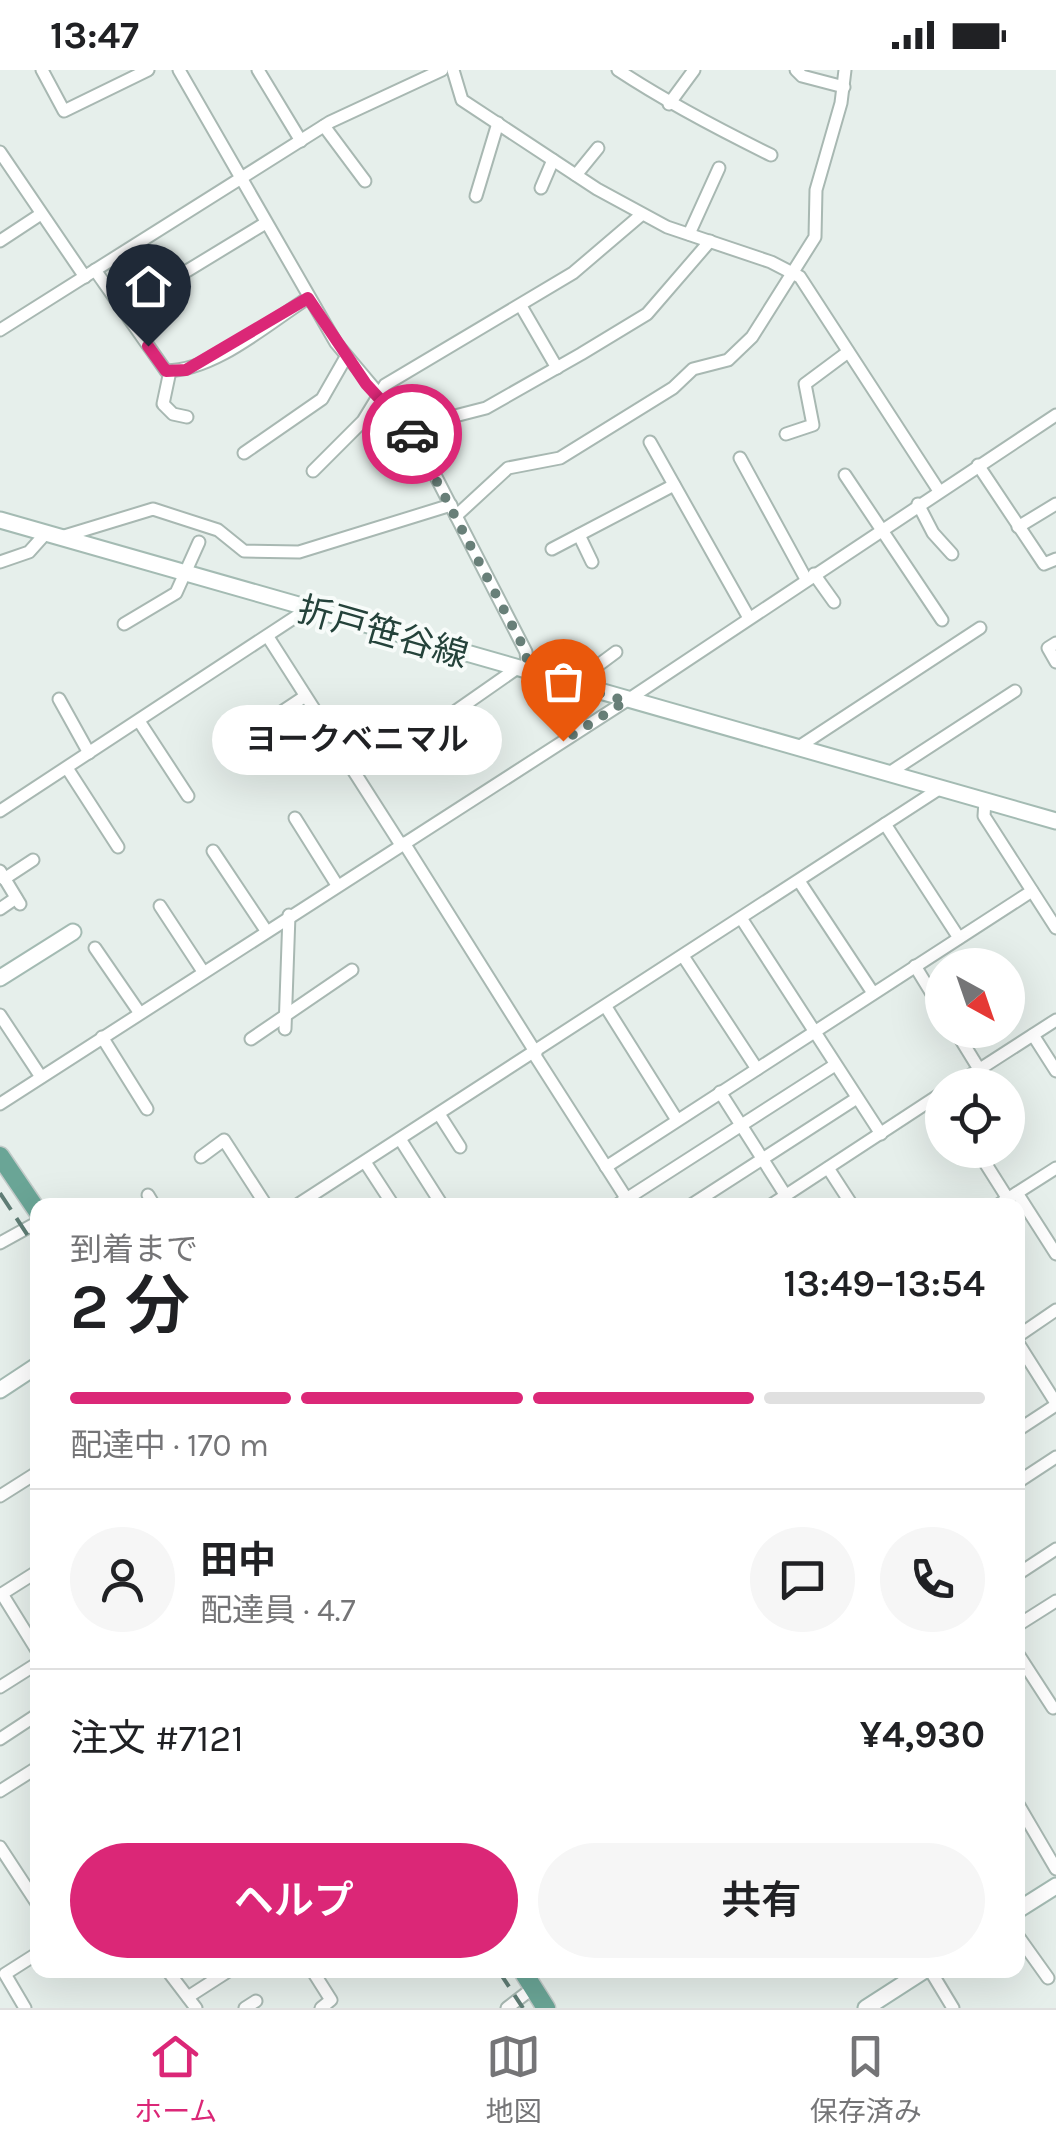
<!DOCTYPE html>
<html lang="ja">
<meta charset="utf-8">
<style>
body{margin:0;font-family:Karla,"Noto Sans JP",sans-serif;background:#f6f6f6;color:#202124;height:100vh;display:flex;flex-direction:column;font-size:38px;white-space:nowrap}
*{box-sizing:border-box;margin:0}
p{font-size:32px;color:#757577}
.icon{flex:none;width:55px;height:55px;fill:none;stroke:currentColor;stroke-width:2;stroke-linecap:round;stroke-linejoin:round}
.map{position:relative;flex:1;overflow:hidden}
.details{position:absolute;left:30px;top:1128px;width:995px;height:780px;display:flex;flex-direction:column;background:#fff;border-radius:20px;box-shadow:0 10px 40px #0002}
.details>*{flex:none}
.needle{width:65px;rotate:140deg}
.fabs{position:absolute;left:925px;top:878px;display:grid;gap:20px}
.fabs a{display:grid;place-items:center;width:100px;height:100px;border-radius:50%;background:#fff;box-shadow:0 10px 40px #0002;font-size:50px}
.pin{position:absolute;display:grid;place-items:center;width:85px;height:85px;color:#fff;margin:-102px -42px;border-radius:50% 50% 50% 0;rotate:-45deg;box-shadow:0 0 10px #0007}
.pin .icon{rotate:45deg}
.courier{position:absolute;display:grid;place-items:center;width:100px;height:100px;margin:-50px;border:8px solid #db2777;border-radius:50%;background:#fff;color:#222;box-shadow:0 2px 12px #0007}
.bubble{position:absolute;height:70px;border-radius:35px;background:#fff;box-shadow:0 10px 40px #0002;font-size:32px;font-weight:600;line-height:70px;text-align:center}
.overview em{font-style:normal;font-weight:600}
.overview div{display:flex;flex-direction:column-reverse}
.overview{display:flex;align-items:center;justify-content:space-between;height:170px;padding:0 40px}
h1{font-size:65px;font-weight:600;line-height:75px}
.bar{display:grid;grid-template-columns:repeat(4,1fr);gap:15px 10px;align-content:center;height:120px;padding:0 40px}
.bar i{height:12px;border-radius:8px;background:#e0e0e0}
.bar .selected{background:#db2777}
.bar p{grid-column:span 4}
.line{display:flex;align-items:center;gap:25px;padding:0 40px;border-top:2px solid #e0e0e0}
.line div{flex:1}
.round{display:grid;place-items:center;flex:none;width:105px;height:105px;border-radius:52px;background:#f6f6f6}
.button{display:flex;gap:20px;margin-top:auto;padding:20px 40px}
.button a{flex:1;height:115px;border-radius:60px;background:#db2777;color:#fff;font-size:40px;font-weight:600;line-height:115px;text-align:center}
.button a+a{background:#f6f6f6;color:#202124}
.status{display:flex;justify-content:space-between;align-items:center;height:70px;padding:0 50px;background:#fff;direction:ltr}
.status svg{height:28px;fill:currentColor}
.dock{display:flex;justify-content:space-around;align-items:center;height:140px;border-top:2px solid #e0e0e0;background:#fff;font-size:28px;color:#757577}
.dock a{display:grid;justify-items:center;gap:5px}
.dock .selected{color:#db2777}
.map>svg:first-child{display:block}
</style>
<div class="status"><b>13:47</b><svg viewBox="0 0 49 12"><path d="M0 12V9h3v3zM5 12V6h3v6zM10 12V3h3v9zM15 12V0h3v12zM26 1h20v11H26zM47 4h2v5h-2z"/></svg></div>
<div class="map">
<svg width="1056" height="1938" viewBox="0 0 1056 1938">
<rect width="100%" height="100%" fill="#e6efeb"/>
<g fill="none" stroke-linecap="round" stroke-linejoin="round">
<g stroke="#a8b8b2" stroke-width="15">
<g id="street">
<polyline points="42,0 64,41 148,0"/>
<polyline points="179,0 336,273 416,368 526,582 528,603"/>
<polyline points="258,0 301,71"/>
<polyline points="453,0 462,30 597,119 667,157 771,192 800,207 939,421"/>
<path d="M618,0C668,33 718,59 771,85"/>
<polyline points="796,0 802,6 844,17"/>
<polyline points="669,34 694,0"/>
<polyline points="324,56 365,111"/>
<polyline points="0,82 85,207"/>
<polyline points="576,105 598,78"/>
<polyline points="541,118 553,90"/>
<polyline points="476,126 498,53"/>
<polyline points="689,164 719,98"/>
<polyline points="0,171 41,144"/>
<path d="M95,200L166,301C216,300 267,254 308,228"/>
<polyline points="172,210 264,154"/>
<polyline points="521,236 557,298"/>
<polyline points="0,260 330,52 442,0"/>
<polyline points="170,301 163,334 173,344 187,347"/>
<polyline points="408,358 486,338 581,284 647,244 710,171"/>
<polyline points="786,364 813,355 805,314 848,282"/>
<polyline points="650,372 749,548"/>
<polyline points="244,383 322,329 346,287"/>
<polyline points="740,388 806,509"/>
<polyline points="978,395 1044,494 1056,489"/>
<polyline points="313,401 363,351 385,315 573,203 641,145"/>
<polyline points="845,405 942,550"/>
<polyline points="918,434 933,463 952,484"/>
<polyline points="456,446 508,398 560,388 673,318 693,299 728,290 752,267 815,167 816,120 841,33 845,0"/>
<polyline points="1018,457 1056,434"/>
<polyline points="579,465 592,492"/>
<polyline points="61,467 153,439 218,460 244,481 299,482 451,435"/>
<polyline points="552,479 674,415"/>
<polyline points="0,492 29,482 46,463"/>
<polyline points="814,504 834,532"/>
<polyline points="124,554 176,523 199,472"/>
<polyline points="268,567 401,775"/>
<polyline points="1056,573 1048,578 1056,592"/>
<polyline points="573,614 616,582"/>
<polyline points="59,629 89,683"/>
<polyline points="139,651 188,726"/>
<polyline points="244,667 304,627"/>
<polyline points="797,678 980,558"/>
<polyline points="390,687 516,599"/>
<polyline points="67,698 118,777"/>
<polyline points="889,703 1015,621"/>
<polyline points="985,731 984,746 1056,858"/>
<polyline points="0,741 306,540"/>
<polyline points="295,748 337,815"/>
<polyline points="885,754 959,868"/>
<polyline points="404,773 536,983"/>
<polyline points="213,781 265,859"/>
<polyline points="0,801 20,834"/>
<polyline points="4,809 33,790"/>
<polyline points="799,811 873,923"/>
<polyline points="160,836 202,900"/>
<polyline points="0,839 16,828"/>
<polyline points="741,848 881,1064"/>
<polyline points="95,878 139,942"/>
<polyline points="683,886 757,999"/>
<polyline points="915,896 942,940"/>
<polyline points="606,937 677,1050"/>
<polyline points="0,945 41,1007"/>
<polyline points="285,959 289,845"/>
<polyline points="955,960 979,999"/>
<polyline points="1033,965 1056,1001"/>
<polyline points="102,967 147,1039"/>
<polyline points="251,969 352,900"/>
<polyline points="534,984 628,1131"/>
<polyline points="955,1015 1056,950"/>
<polyline points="720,1022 786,1126"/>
<polyline points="0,1034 626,631 1056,345"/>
<polyline points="439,1044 460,1077"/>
<polyline points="400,1069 442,1135"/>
<polyline points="977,1080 1008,1129"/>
<polyline points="201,1087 224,1070 266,1135"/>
<polyline points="365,1092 393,1135"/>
<polyline points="606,1097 1032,821"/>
<polyline points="828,1098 852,1135"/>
<polyline points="1017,1123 1056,1184"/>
<polyline points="148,1125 154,1135"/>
<polyline points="297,1135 939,719"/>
<polyline points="617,1135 835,995"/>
<polyline points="691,1135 857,1028"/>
<polyline points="771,1135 942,1023"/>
<polyline points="998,1135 1056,1098"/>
<polyline points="0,1173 38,1152"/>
<polyline points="1018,1266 1056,1240"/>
<polyline points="1018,1273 1056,1333"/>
<polyline points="1018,1360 1056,1335"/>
<polyline points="1018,1412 1056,1387"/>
<polyline points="0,1426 38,1402"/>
<polyline points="1018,1504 1056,1479"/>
<polyline points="2,1524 38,1582"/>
<polyline points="0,1525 38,1501"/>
<polyline points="1018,1555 1056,1531"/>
<polyline points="1018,1584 1053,1638"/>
<polyline points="0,1617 38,1593"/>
<polyline points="0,1669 38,1644"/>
<polyline points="0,1721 38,1697"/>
<polyline points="1018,1734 1056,1799"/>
<polyline points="0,1777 38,1835"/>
<polyline points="1018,1866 1048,1908"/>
<polyline points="167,1900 196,1938"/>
<polyline points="312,1900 331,1930 321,1938"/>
<polyline points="930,1900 953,1938"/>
<polyline points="188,1927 230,1900"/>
<polyline points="25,1938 5,1904 38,1883"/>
<polyline points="245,1938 256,1931"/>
<polyline points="507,1938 533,1918"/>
</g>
</g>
<g stroke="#a4bbb3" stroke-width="19">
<g id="secondary">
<polyline points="0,450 1056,751"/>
<polyline points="0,908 73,862"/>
<polyline points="0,1320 38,1295"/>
<polyline points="1018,1840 1056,1816"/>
<polyline points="866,1938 925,1900"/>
</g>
</g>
<g stroke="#c2cac8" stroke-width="21">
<g id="primary">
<polyline points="0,1086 38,1142"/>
<polyline points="522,1900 546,1938"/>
</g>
</g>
<use href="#street" stroke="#fff" stroke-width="11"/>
<use href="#secondary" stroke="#fff" stroke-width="15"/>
<use href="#primary" stroke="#6aa596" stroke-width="18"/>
<g stroke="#5f7d75" stroke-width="4" stroke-dasharray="20 10" stroke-linecap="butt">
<polyline points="0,1123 38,1181"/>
<polyline points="498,1900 523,1938"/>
</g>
</g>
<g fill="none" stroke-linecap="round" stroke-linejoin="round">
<polyline stroke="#687f78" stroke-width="10" stroke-dasharray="0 18" points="412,364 526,582 528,603 626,631 563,671"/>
<polyline stroke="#db2777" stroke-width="12" points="148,276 166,301 186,300 308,228 366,314 412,364"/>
</g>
<g text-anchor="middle" stroke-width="8" stroke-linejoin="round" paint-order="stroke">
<g font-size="35" fill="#24423a" stroke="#f7fbf9">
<text transform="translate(383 562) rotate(16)" y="12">折戸笹谷線</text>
</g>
</g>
</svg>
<div class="fabs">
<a><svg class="needle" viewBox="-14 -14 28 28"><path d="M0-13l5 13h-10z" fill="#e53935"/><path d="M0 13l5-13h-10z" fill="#757577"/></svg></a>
<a><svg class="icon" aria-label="locate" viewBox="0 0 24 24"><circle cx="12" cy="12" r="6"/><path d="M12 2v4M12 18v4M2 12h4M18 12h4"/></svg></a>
</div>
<div class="pin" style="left:563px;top:671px;background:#ea580c"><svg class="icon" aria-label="bag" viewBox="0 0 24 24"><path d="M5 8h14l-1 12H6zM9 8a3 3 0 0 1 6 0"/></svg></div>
<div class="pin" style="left:148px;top:276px;background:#1f2937"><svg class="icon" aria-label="home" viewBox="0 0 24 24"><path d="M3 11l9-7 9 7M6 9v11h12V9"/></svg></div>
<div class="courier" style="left:412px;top:364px"><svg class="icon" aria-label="car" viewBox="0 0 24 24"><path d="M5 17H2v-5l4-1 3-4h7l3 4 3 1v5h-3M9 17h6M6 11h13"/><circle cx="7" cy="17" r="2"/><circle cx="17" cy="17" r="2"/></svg></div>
<div class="bubble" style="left:212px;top:635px;width:290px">ヨークベニマル</div>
<section class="details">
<div class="overview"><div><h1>2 分</h1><p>到着まで</p></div><em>13:49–13:54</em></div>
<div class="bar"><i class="selected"></i><i class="selected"></i><i class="selected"></i><i></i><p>配達中 · 170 m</p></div>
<div class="line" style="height:180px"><a class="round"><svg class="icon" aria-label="person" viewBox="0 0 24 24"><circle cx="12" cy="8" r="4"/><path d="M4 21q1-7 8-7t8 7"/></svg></a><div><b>田中</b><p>配達員 · 4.7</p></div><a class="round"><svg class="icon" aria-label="chat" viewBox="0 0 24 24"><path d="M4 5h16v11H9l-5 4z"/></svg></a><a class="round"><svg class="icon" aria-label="phone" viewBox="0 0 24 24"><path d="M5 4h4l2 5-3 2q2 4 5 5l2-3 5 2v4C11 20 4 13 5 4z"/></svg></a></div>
<div class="line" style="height:130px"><div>注文 #7121</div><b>¥4,930</b></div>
<div class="button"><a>ヘルプ</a><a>共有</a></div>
</section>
</div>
<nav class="dock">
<a class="selected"><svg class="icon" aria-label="home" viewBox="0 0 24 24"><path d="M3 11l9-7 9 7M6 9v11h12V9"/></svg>ホーム</a>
<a><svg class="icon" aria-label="map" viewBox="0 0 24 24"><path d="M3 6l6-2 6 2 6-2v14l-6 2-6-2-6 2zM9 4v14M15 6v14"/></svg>地図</a>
<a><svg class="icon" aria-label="saved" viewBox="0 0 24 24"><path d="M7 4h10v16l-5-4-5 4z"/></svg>保存済み</a>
</nav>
